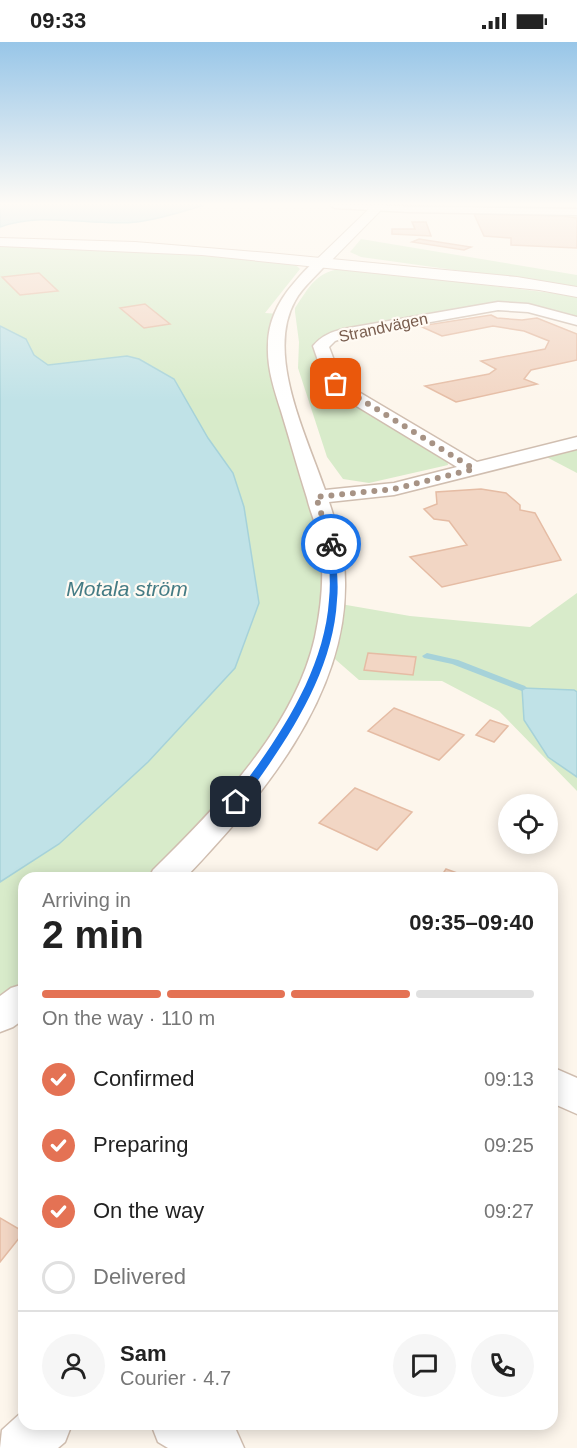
<!DOCTYPE html>
<meta charset="utf-8">
<style>
body{margin:0;font-family:Arial,sans-serif;background:#f6f6f6;color:#222;height:100vh;display:flex;flex-direction:column;font-size:22px;white-space:nowrap}
*{box-sizing:border-box;margin:0}
p{font-size:20px;color:#767676}
.icon{flex:none;width:33px;height:33px;fill:none;stroke:currentColor;stroke-width:2;stroke-linecap:round;stroke-linejoin:round}
.map{position:relative;flex:1;overflow:hidden}
.sheet{position:absolute;left:18px;top:830px;width:540px;height:558px;display:flex;flex-direction:column;background:#fff;border-radius:18px;box-shadow:0 3px 15px #0003}
.sheet>*{flex:none}
.tools{position:absolute;left:498px;top:752px;display:grid;gap:12px}
.tools a{display:grid;place-items:center;width:60px;height:60px;border-radius:50%;background:#fff;box-shadow:0 3px 15px #0003;font-size:30px}
.pin{position:absolute;display:grid;place-items:center;width:51px;height:51px;color:#fff;margin:-26px;border-radius:12px;box-shadow:0 3px 9px #0006}
.courier{position:absolute;display:grid;place-items:center;width:60px;height:60px;margin:-30px;border:4px solid #1a73e8;border-radius:50%;background:#fff;color:#222;box-shadow:0 2px 8px #0007}
.head em{font-style:normal;font-weight:800}
.head div{display:flex;flex-direction:column-reverse}
.head{display:flex;align-items:center;justify-content:space-between;height:102px;padding:0 24px}
h1{font-size:39px;font-weight:800;line-height:45px}
.bar{display:grid;grid-template-columns:repeat(4,1fr);gap:9px 6px;align-content:center;height:72px;padding:0 24px}
.bar i{height:8px;border-radius:4px;background:#e0e0e0}
.bar .selected{background:#e47254}
.bar p{grid-column:span 4}
.line{display:flex;align-items:center;gap:15px;padding:0 24px;border-top:2px solid #e0e0e0}
.line div{flex:1}
.round{display:grid;place-items:center;flex:none;width:63px;height:63px;border-radius:32px;background:#f6f6f6}
ol{padding:0 24px;list-style:none}
li{display:flex;align-items:center;gap:18px;height:66px}
li p{margin-inline-start:auto}
li .icon{padding:6px;border-radius:50%;background:#e47254;color:#fff;stroke-width:4}
li:last-child{color:#767676}
li i{width:33px;height:33px;border:3px solid #e0e0e0;border-radius:50%}
.status{display:flex;justify-content:space-between;align-items:center;height:42px;padding:0 30px;background:#fff;direction:ltr}
.status svg{height:16px;fill:currentColor}
.map>svg:first-child{display:block}
</style>
<div class="status"><b>09:33</b><svg viewBox="0 0 49 12"><path d="M0 12V9h3v3zM5 12V6h3v6zM10 12V3h3v9zM15 12V0h3v12zM26 1h20v11H26zM47 4h2v5h-2z"/></svg></div>
<div class="map">
<svg width="577" height="1406" viewBox="0 0 577 1406">
<rect width="100%" height="100%" fill="#fdf6ec"/>
<g fill="#d8ebca">
<polygon points="361,197 577,233 577,245 361,215 350,210"/>
<polygon points="0,202 178,210 295,222 300,227 265,271 280,272 289,369 313,456 329,560 410,574 530,585 577,551 577,749 499,669 442,639 359,638 320,604 288,685 166,835 24,836 24,951 0,969 0,840 59,802 233,431 208,396 139,317 127,314 48,324 34,313 26,297 0,284"/>
<path d="M345,226L577,254V276L483,263L340,288L323,295L315,303V313L320,330L334,350L386,383L447,417L448,423L369,441L343,437L327,415L298,326L299,300L295,270V266C310,244 316,229 345,226Z"/>
<polygon points="577,399 577,431 535,409"/>
</g>
<g fill="#c0e2e7" stroke="#a6d2d9" stroke-width="1.5">
<path d="M0,163H204C182,170 160,177 137,180C93,185 44,169 0,185Z"/>
<polygon points="0,284 26,297 34,313 48,323 127,314 139,317 174,337 208,396 233,431 244,465 259,561 235,626 148,720 59,802 0,840"/>
<polygon points="522,646 574,648 577,650 577,735 548,715 524,678"/>
</g>
<g fill="none" stroke-linecap="round" stroke-linejoin="round">
<polygon fill="#a6d2d9" fill-rule="evenodd" points="427,611 458,618 525,644 527,646 522,649 519,648 452,622 424,616 422,614"/>
</g>
<g fill="#f2d6c4" stroke="#e5bca4" stroke-width="1.5">
<polygon points="474,172 562,174 577,176 577,206 511,203 511,196 484,194"/>
<polygon points="412,180 426,180 431,194 392,192 392,187 415,187"/>
<polygon points="419,197 471,205 464,208 412,200"/>
<polygon points="39,231 58,249 20,253 2,235"/>
<polygon points="145,262 170,282 144,286 120,266"/>
<polygon points="491,273 497,276 522,278 537,276 577,292 577,318 531,328 524,337 537,342 456,360 425,344 489,332 496,327 481,319 545,307 549,299 524,289 493,284 442,294 420,284"/>
<polygon points="481,447 506,451 520,463 520,468 535,471 561,518 442,545 410,515 467,503 449,479 434,477 424,467 437,462 436,450"/>
<polygon points="368,611 416,615 413,633 364,628"/>
<polygon points="394,666 464,693 439,718 368,689"/>
<polygon points="490,678 508,684 494,700 476,693"/>
<polygon points="355,746 412,770 377,808 319,781"/>
<polygon points="446,827 471,836 440,836"/>
<polygon points="0,1176 24,1190 0,1220"/>
</g>
<g fill="none" stroke-linecap="round" stroke-linejoin="round">
<g stroke="#d0beb0" stroke-width="3">
<g id="minor">
<polygon points="330,163 577,167 577,173 409,170 335,166"/>
<path d="M321,217L327,221C317,234 303,244 295,259C265,312 307,395 325,448L394,441L457,425L335,351L325,339L313,304C321,294 331,290 343,287L498,260L528,262L577,275V283L528,270L498,268L346,295L335,299L329,305L341,337L347,343L477,420L577,395V407L394,453L329,460C338,487 345,512 345,540C347,656 260,757 185,836H149L153,828C217,765 295,685 315,595C322,562 325,528 319,495C316,482 310,469 307,456C298,428 290,398 281,369C274,347 267,326 268,303C268,280 279,258 294,241C301,233 311,220 321,217Z"/>
<polygon points="24,942 24,977 13,985 0,990 0,954 11,946"/>
<polygon points="552,1025 577,1036 577,1072 552,1061"/>
<polygon points="24,1368 24,1382 72,1382 65,1400 58,1406 0,1406 2,1388"/>
<polygon points="151,1382 225,1382 236,1388 244,1406 168,1406 158,1400"/>
</g>
</g>
<g stroke="#d0beb0" stroke-width="2">
<polygon id="tertiary" points="373,163 386,163 326,224 316,224 314,221 316,218"/>
</g>
<g stroke="#d5c0b1" stroke-width="2">
<polygon id="secondary" points="0,196 135,200 269,211 517,235 577,245 577,255 539,248 202,213 0,204"/>
</g>
<use href="#minor" fill="#fff" fill-rule="evenodd"/>
<use href="#tertiary" fill="#fff" fill-rule="evenodd"/>
<use href="#secondary" fill="#fff" fill-rule="evenodd"/>
</g>
<linearGradient id="sky" x2="0" y2="1"><stop stop-color="#98c6e8"/><stop offset="0.45" stop-color="#fefbf6"/><stop offset="1" stop-color="#fefbf6" stop-opacity="0"/></linearGradient>
<rect width="577" height="360" fill="url(#sky)"/>
<path fill="#1a73e8" d="M331,500L334,502C336,521 339,539 337,558C333,634 284,703 240,763H232V758C276,700 324,632 329,558C331,539 329,521 327,502Z"/>
<g fill="none" stroke-linecap="round" stroke-linejoin="round">
<polyline stroke="#a79385" stroke-width="6" stroke-dasharray="0 10.8" points="331,502 316,455 394,447 474,427 336,342"/>
</g>
<g text-anchor="middle" stroke-width="4.5" stroke-linejoin="round" paint-order="stroke">
<g font-size="16" fill="#795d4e" stroke="#fffaf3">
<text transform="translate(383 285) rotate(-12)" y="6">Strandvägen</text>
</g>
<g font-size="21" font-style="italic" fill="#447b84" stroke="#fffaf3">
<text x="127" y="554">Motala ström</text>
</g>
</g>
</svg>
<div class="tools">
<a><svg class="icon" aria-label="locate" viewBox="0 0 24 24"><circle cx="12" cy="12" r="6"/><path d="M12 2v4M12 18v4M2 12h4M18 12h4"/></svg></a>
</div>
<div class="pin" style="left:336px;top:342px;background:#ea580c"><svg class="icon" aria-label="bag" viewBox="0 0 24 24"><path d="M5 8h14l-1 12H6zM9 8a3 3 0 0 1 6 0"/></svg></div>
<div class="pin" style="left:236px;top:760px;background:#1f2937"><svg class="icon" aria-label="home" viewBox="0 0 24 24"><path d="M3 11l9-7 9 7M6 9v11h12V9"/></svg></div>
<div class="courier" style="left:331px;top:502px"><svg class="icon" aria-label="bike" viewBox="0 0 24 24"><circle cx="6" cy="16" r="4"/><circle cx="18" cy="16" r="4"/><path d="M6 16l4-8h5l3 8M10 8l3 8H6M13 5h3"/></svg></div>
<section class="sheet">
<div class="head"><div><h1>2 min</h1><p>Arriving in</p></div><em>09:35–09:40</em></div>
<div class="bar"><i class="selected"></i><i class="selected"></i><i class="selected"></i><i></i><p>On the way · 110 m</p></div>
<ol>
<li><svg class="icon" aria-label="check" viewBox="0 0 24 24"><path d="M5 12l5 5 9-10"/></svg>Confirmed<p>09:13</p></li>
<li><svg class="icon" aria-label="check" viewBox="0 0 24 24"><path d="M5 12l5 5 9-10"/></svg>Preparing<p>09:25</p></li>
<li><svg class="icon" aria-label="check" viewBox="0 0 24 24"><path d="M5 12l5 5 9-10"/></svg>On the way<p>09:27</p></li>
<li><i></i>Delivered</li>
</ol>
<div class="line" style="height:108px"><a class="round"><svg class="icon" aria-label="person" viewBox="0 0 24 24"><circle cx="12" cy="8" r="4"/><path d="M4 21q1-7 8-7t8 7"/></svg></a><div><b>Sam</b><p>Courier · 4.7</p></div><a class="round"><svg class="icon" aria-label="chat" viewBox="0 0 24 24"><path d="M4 5h16v11H9l-5 4z"/></svg></a><a class="round"><svg class="icon" aria-label="phone" viewBox="0 0 24 24"><path d="M5 4h4l2 5-3 2q2 4 5 5l2-3 5 2v4C11 20 4 13 5 4z"/></svg></a></div>
</section>
</div>
